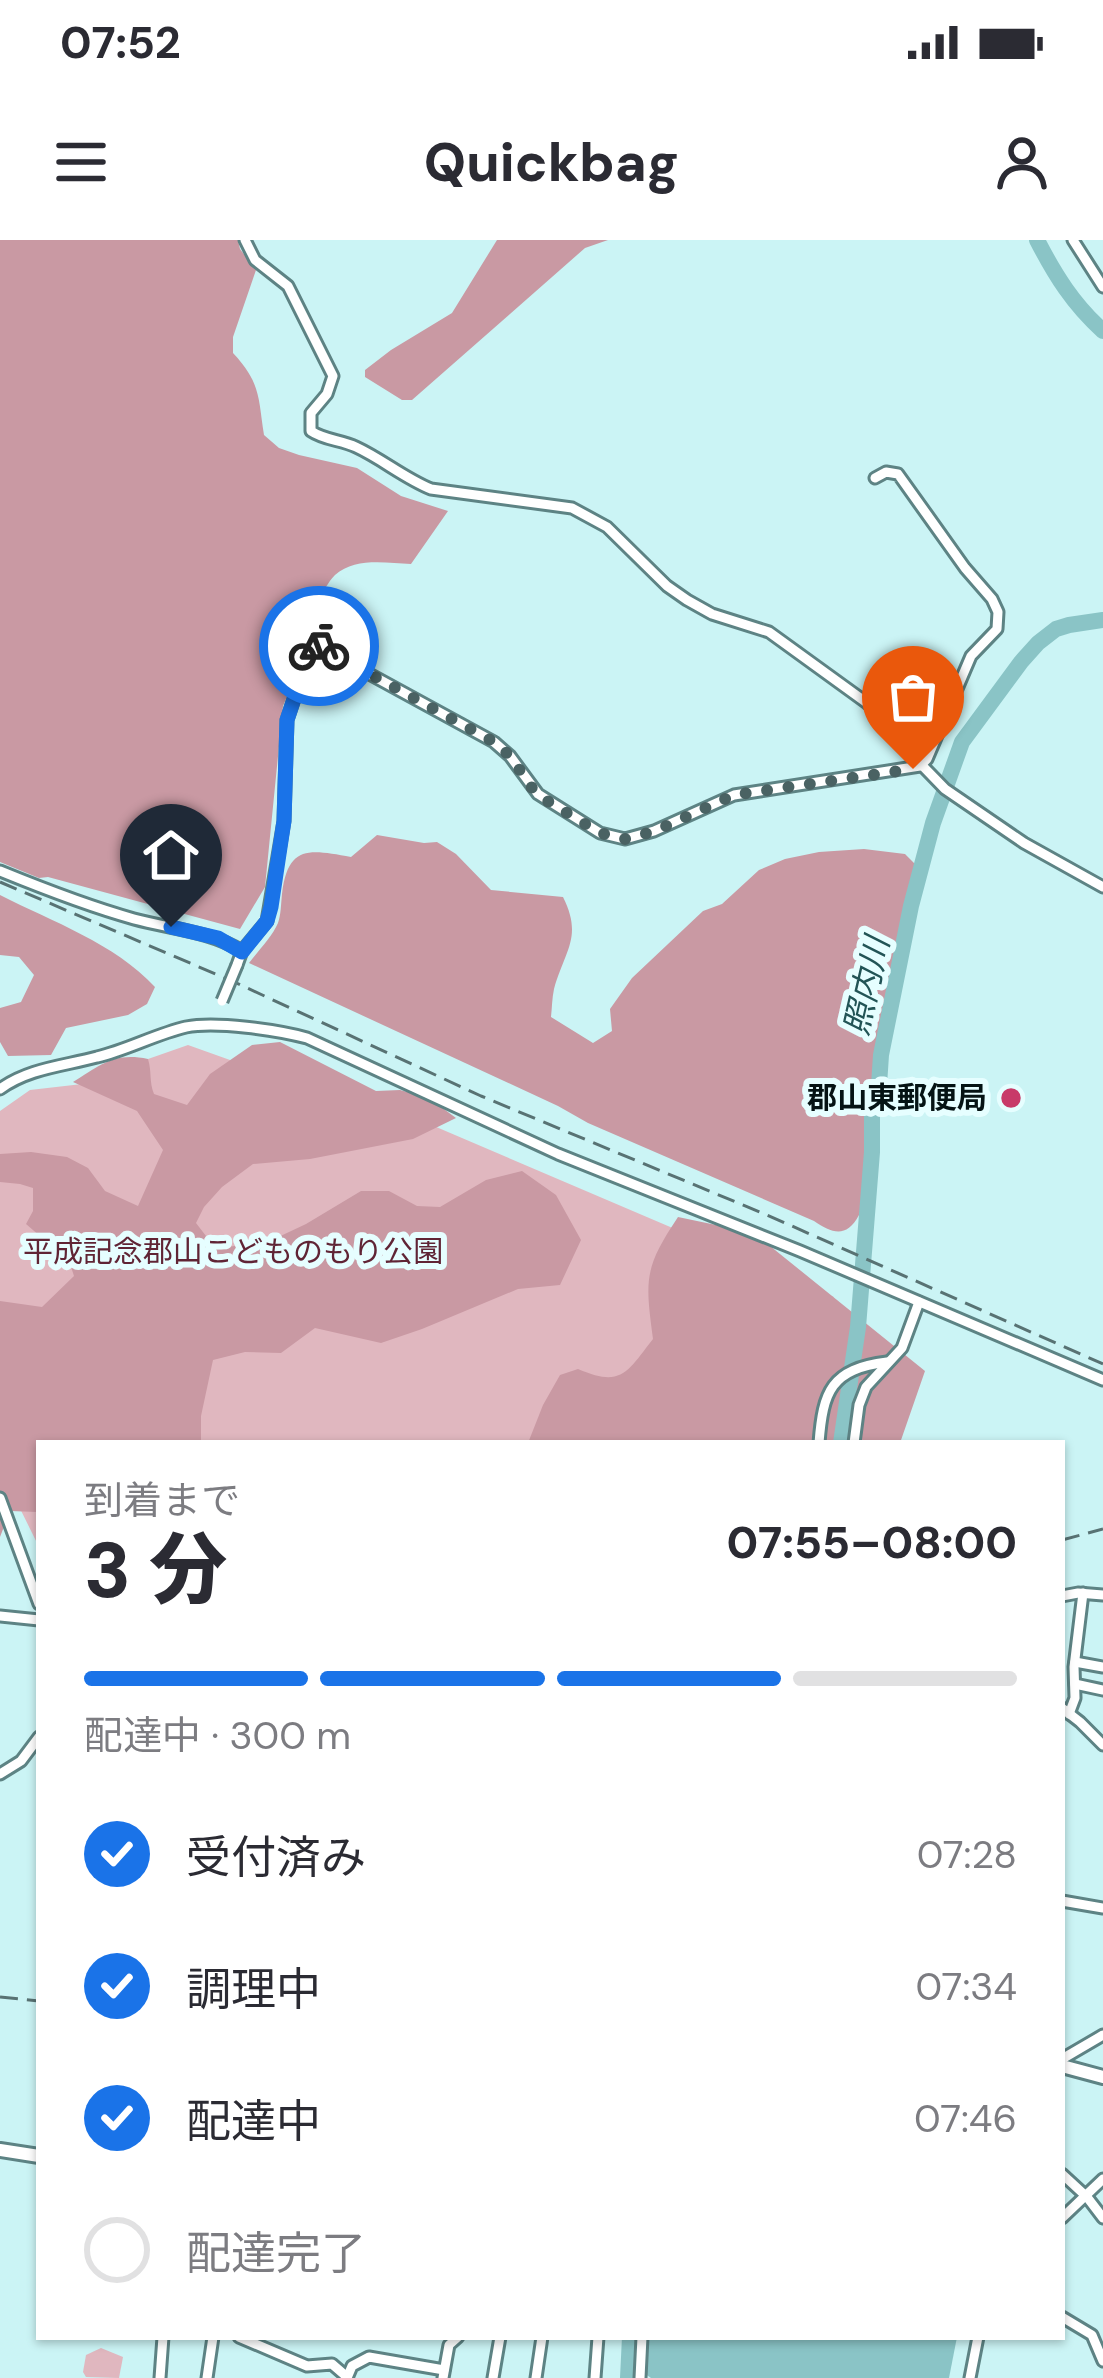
<!DOCTYPE html>
<html lang="ja">
<meta charset="utf-8">
<style>
body{margin:0;font-family:"DM Sans","Noto Sans JP",sans-serif;background:#f2f2f3;color:#2b2b33;height:100vh;display:flex;flex-direction:column;font-size:45px;white-space:nowrap}
*{box-sizing:border-box;margin:0}
p{font-size:39px;color:#7c7c81}
.icon{flex:none;width:66px;height:66px;fill:none;stroke:currentColor;stroke-width:2;stroke-linecap:round;stroke-linejoin:round}
.map{position:relative;flex:1;overflow:hidden}
.sheet{position:absolute;left:36px;top:1200px;width:1029px;height:900px;display:flex;flex-direction:column;background:#fff;border-radius:0px;box-shadow:0 3px 9px #0004}
.sheet>*{flex:none}
.pin{position:absolute;display:grid;place-items:center;width:102px;height:102px;color:#fff;margin:-123px -51px;border-radius:50% 50% 50% 0;rotate:-45deg;box-shadow:0 0 12px #0007}
.pin .icon{rotate:45deg}
.courier{position:absolute;display:grid;place-items:center;width:120px;height:120px;margin:-60px;border:9px solid #1a73e8;border-radius:50%;background:#fff;color:#222;box-shadow:0 3px 15px #0007}
.summary em{font-style:normal;font-weight:800}
.summary div{display:flex;flex-direction:column-reverse}
.summary{display:flex;align-items:center;justify-content:space-between;height:204px;padding:0 48px}
h1{font-size:78px;font-weight:800;line-height:90px}
.bar{display:grid;grid-template-columns:repeat(4,1fr);gap:18px 12px;align-content:center;height:144px;padding:0 48px}
.bar i{height:15px;border-radius:9px;background:#e1e1e2}
.bar .on{background:#1a73e8}
.bar p{grid-column:span 4}
ol{padding:0 48px;list-style:none}
li{display:flex;align-items:center;gap:36px;height:132px}
li p{margin-inline-start:auto}
li .icon{padding:12px;border-radius:50%;background:#1a73e8;color:#fff;stroke-width:4}
li:last-child{color:#7c7c81}
li i{width:66px;height:66px;border:6px solid #e1e1e2;border-radius:50%}
.status{display:flex;justify-content:space-between;align-items:center;height:84px;padding:0 60px;background:#fff;direction:ltr}
.status svg{height:33px;fill:currentColor}
header{display:flex;justify-content:space-between;align-items:center;height:156px;padding:0 48px;background:#fff;font-size:54px;font-weight:800}
.map>svg:first-child{display:block}
</style>
<div class="status"><b>07:52</b><svg viewBox="0 0 49 12"><path d="M0 12V9h3v3zM5 12V6h3v6zM10 12V3h3v9zM15 12V0h3v12zM26 1h20v11H26zM47 4h2v5h-2z"/></svg></div>
<header><svg class="icon" aria-label="menu" viewBox="0 0 24 24"><path d="M4 6h16M4 12h16M4 18h16"/></svg>Quickbag<svg class="icon" aria-label="person" viewBox="0 0 24 24"><circle cx="12" cy="8" r="4"/><path d="M4 21q1-7 8-7t8 7"/></svg></header>
<div class="map">
<svg width="1103" height="2138" viewBox="0 0 1103 2138">
<rect width="100%" height="100%" fill="#cbf4f5"/>
<g fill="#e0b7bf">
<polygon points="188,805 230,820 284,822 834,1057 669,1203 39,1203 39,1307 0,1228 0,871 30,850 117,840 148,819"/>
<polygon points="101,2108 123,2117 119,2138 86,2137 83,2132 86,2115"/>
</g>
<g fill="#c999a3">
<path d="M0,0H238L240,9L256,30L233,97V113C261,143 258,157 264,195L279,208L299,215L357,228L401,256L448,271L411,324C386,323 355,317 335,335C327,343 325,352 315,357C292,370 282,359 268,388L271,394L306,411L283,466L265,647L240,689L48,637L39,638L0,622Z"/>
<polygon points="497,0 608,0 585,8 412,160 402,160 365,137 365,130 391,110 452,73"/>
<path d="M377,595L424,603L437,602L456,614L491,650L563,657C583,697 565,710 554,749C552,758 552,768 551,777L593,803L612,791L610,769L632,738L703,671L722,664L759,630L785,619L819,612L864,609L905,614L918,627C902,686 885,747 876,808C868,858 880,931 859,975C846,999 832,993 814,981L588,883L558,866L249,723C258,711 272,697 278,683C281,675 281,663 282,654C288,604 310,610 351,617Z"/>
<path d="M0,655C53,682 114,703 155,747L147,764L128,775L66,788L51,815L8,816L0,802V768L21,762L34,735L19,717L0,715Z"/>
<path d="M280,802L376,851L400,850L429,858L456,878L413,899L310,919L253,924L222,947L204,967L196,983L216,1009L272,1000L306,984L361,951H389L417,966L440,967L486,940L522,931L556,955L581,1000L560,1045L518,1049L422,1089L381,1103L315,1088L281,1113L245,1112L213,1120L201,1176V1203H39V1269L37,1272L10,1271L0,1297V1061L42,1067L74,1036L62,999L48,1003L26,984L33,971V948L20,944L0,942V914L31,912L67,917L88,928L105,951L138,966L163,910L137,871L73,842C101,825 114,812 148,819C152,832 149,842 154,854L187,865L210,834L252,805Z"/>
<path d="M678,977L754,993L925,1131L900,1203H528L543,1165L560,1135L578,1129C622,1148 627,1132 653,1099C645,1039 644,1028 678,977Z"/>
</g>
<polygon fill="#8ac4c6" points="648,2097 957,2097 949,2138 651,2138 644,2133"/>
<g fill="none" stroke-linecap="round" stroke-linejoin="round">
<g stroke="#8ac4c6" stroke-width="16">
<path d="M1037,0C1055,35 1073,64 1103,91"/>
<polyline points="841,1203 858,1087 872,912 872,875 879,845 881,815 911,666 933,583 962,502 1021,422 1038,403 1056,389 1069,385 1103,380"/>
<polyline points="628,2138 630,2097"/>
</g>
<g stroke="#5d8384" stroke-width="15">
<g id="minor">
<path d="M245,0L255,20L288,46L333,136L327,154L311,173V191C324,200 341,200 356,207C382,219 404,238 431,249L572,268L607,287L667,346L687,360L712,374L769,392L867,463L880,473L913,516L945,549L1024,603L1103,647"/>
<polyline points="1073,0 1103,47"/>
<path d="M0,631C44,649 87,666 134,679C171,689 209,691 242,711"/>
<polyline points="237,725 242,711 267,681 284,581 287,480 299,444 318,406 494,502 510,516 538,554 600,593 625,599 654,591 734,555 920,526 927,519 971,416 997,389 998,372 992,359 965,328 898,234 886,232 875,238"/>
<path d="M0,849C29,828 64,826 97,817C127,810 156,794 186,787C216,781 277,790 307,798L558,914L800,1011L1103,1140"/>
<path d="M819,1203C823,1151 831,1129 887,1122"/>
<polyline points="854,1203 859,1165 866,1147 902,1108 919,1062"/>
<polyline points="0,1258 39,1364"/>
<polyline points="1062,1356 1078,1353 1103,1355"/>
<polyline points="0,1376 39,1380"/>
<polyline points="1075,1422 1103,1427"/>
<polyline points="1075,1444 1103,1450"/>
<polyline points="1062,1468 1080,1482 1103,1505"/>
<polyline points="1069,1474 1075,1458 1074,1427 1083,1353"/>
<polyline points="0,1534 21,1521 39,1497"/>
<polyline points="1062,1661 1103,1668"/>
<polyline points="1062,1819 1103,1795"/>
<polyline points="1062,1934 1087,1957 1103,1978"/>
<polyline points="1062,1978 1103,1939"/>
<polyline points="1062,2077 1092,2095 1103,2121"/>
<polyline points="239,2097 307,2126 332,2124 347,2137"/>
<polyline points="160,2138 163,2097"/>
<polyline points="207,2138 213,2097"/>
<polyline points="347,2138 352,2126 369,2117 444,2130"/>
<polyline points="443,2138 449,2105 458,2097"/>
<polyline points="493,2138 500,2097"/>
<polyline points="536,2138 542,2097"/>
<polyline points="595,2138 598,2097"/>
<polyline points="640,2138 642,2097"/>
<polyline points="970,2138 978,2097"/>
</g>
</g>
<g stroke="#5d8384" stroke-width="18">
<g id="major">
<polyline points="1062,1826 1103,1837"/>
<polyline points="0,1910 39,1916"/>
</g>
</g>
<use href="#minor" stroke="#fff" stroke-width="9"/>
<use href="#major" stroke="#fff" stroke-width="12"/>
<g stroke="#587273" stroke-width="3" stroke-dasharray="18 9" stroke-linecap="butt">
<polyline points="0,642 232,741 481,856 767,975 1103,1124"/>
<polyline points="1062,1300 1103,1289"/>
<polyline points="0,1757 39,1761"/>
</g>
<g stroke="#5d8384" stroke-width="15" stroke-linecap="butt">
<polyline id="minor-bridge" points="222,761 237,725"/>
</g>
<use href="#minor-bridge" stroke="#fff" stroke-width="9"/>
</g>
<g fill="none" stroke-linecap="round" stroke-linejoin="round">
<polyline stroke="#4a6263" stroke-width="12" stroke-dasharray="0 21.6" points="319,406 494,502 510,516 532,548 549,562 600,593 625,599 655,591 734,555 913,529"/>
<polyline stroke="#1a73e8" stroke-width="15" points="171,687 218,698 242,712 267,681 271,667 284,581 287,480 299,444 319,406"/>
</g>
<circle fill="#c83a69" stroke="#e6feff" stroke-width="4.5" cx="1011" cy="858" r="12"/>
<g text-anchor="middle" stroke-width="12" stroke-linejoin="round" paint-order="stroke">
<g font-size="30" font-weight="bold" fill="#051314" stroke="#e6feff" text-anchor="end">
<text x="987" y="868">郡山東郵便局</text>
</g>
<g font-size="30" fill="#602435" stroke="#e6feff">
<text x="233" y="1022">平成記念郡山こどものもり公園</text>
</g>
<g font-size="33" font-style="italic" fill="#225456" stroke="#e6feff">
<text transform="translate(866 746) rotate(-77)" y="12">照内川</text>
</g>
</g>
</svg>
<div class="pin" style="left:913px;top:529px;background:#ea580c"><svg class="icon" aria-label="bag" viewBox="0 0 24 24"><path d="M5 8h14l-1 12H6zM9 8a3 3 0 0 1 6 0"/></svg></div>
<div class="pin" style="left:171px;top:687px;background:#1f2937"><svg class="icon" aria-label="home" viewBox="0 0 24 24"><path d="M3 11l9-7 9 7M6 9v11h12V9"/></svg></div>
<div class="courier" style="left:319px;top:406px"><svg class="icon" aria-label="bike" viewBox="0 0 24 24"><circle cx="6" cy="16" r="4"/><circle cx="18" cy="16" r="4"/><path d="M6 16l4-8h5l3 8M10 8l3 8H6M13 5h3"/></svg></div>
<section class="sheet">
<div class="summary"><div><h1>3 分</h1><p>到着まで</p></div><em>07:55–08:00</em></div>
<div class="bar"><i class="on"></i><i class="on"></i><i class="on"></i><i></i><p>配達中 · 300 m</p></div>
<ol>
<li><svg class="icon" aria-label="check" viewBox="0 0 24 24"><path d="M5 12l5 5 9-10"/></svg>受付済み<p>07:28</p></li>
<li><svg class="icon" aria-label="check" viewBox="0 0 24 24"><path d="M5 12l5 5 9-10"/></svg>調理中<p>07:34</p></li>
<li><svg class="icon" aria-label="check" viewBox="0 0 24 24"><path d="M5 12l5 5 9-10"/></svg>配達中<p>07:46</p></li>
<li><i></i>配達完了</li>
</ol>
</section>
</div>
